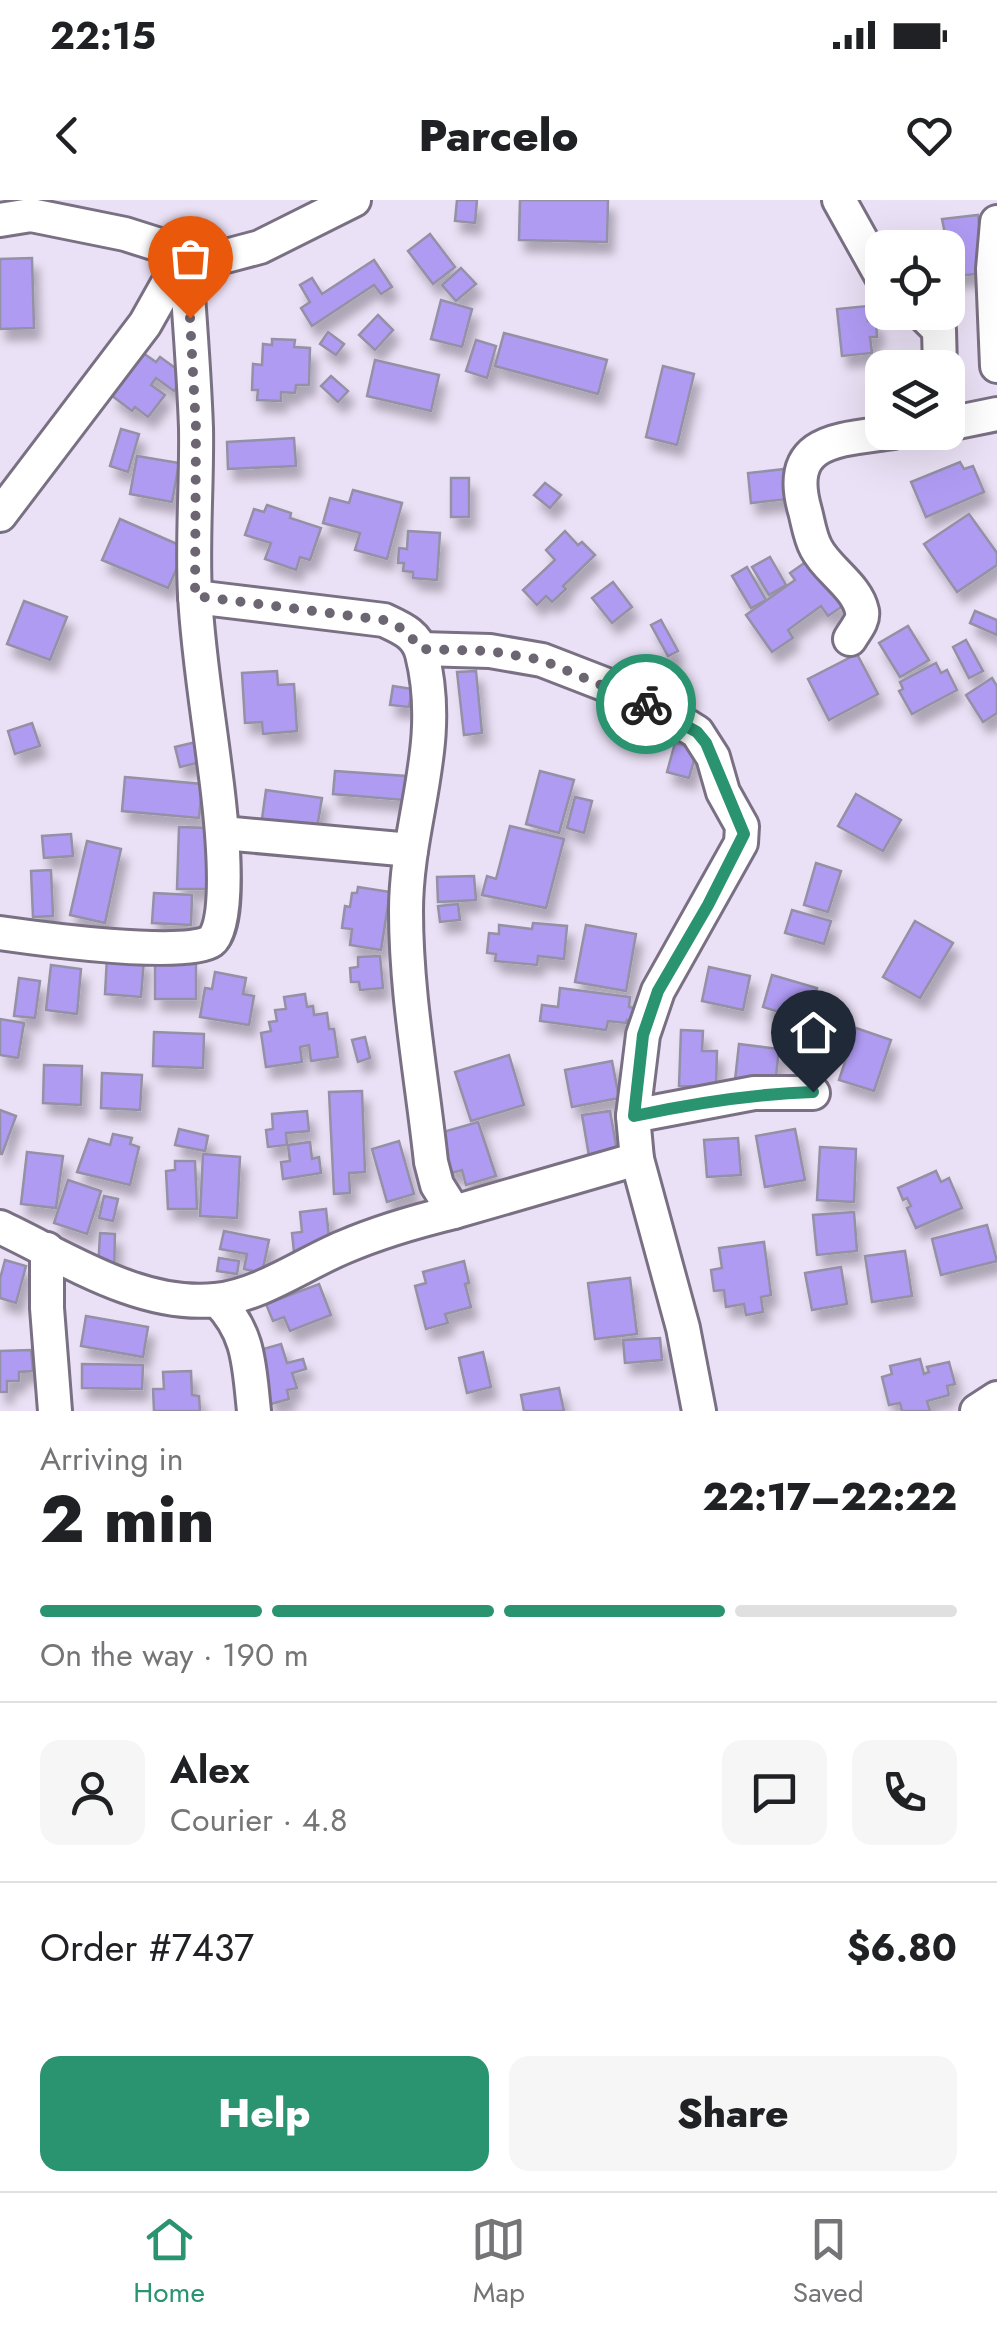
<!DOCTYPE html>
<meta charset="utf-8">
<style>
body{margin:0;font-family:Jost,sans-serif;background:#f6f6f6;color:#202124;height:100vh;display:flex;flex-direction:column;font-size:38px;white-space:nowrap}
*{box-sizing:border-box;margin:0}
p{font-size:32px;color:#757577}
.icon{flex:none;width:55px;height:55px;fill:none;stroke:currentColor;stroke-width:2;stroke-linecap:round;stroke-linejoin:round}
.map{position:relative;height:1211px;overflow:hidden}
.sheet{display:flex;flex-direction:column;background:#fff;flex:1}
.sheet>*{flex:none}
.fabs{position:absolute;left:865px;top:30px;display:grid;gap:20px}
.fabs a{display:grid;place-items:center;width:100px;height:100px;border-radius:20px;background:#fff;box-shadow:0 10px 40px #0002;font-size:50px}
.pin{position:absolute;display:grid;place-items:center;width:85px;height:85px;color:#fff;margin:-102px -42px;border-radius:50% 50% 50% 0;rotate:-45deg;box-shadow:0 0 10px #0007}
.pin .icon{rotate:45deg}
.courier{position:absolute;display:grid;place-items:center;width:100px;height:100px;margin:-50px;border:8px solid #2a9370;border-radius:50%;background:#fff;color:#222;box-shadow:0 2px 12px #0007}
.headline em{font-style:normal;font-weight:800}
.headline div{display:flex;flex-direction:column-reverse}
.headline{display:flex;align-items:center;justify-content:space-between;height:170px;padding:0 40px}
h1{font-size:65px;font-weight:800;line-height:75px}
.bar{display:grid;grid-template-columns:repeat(4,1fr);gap:15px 10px;align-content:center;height:120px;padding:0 40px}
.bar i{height:12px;border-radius:8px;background:#e0e0e0}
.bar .on{background:#2a9370}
.bar p{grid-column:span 4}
.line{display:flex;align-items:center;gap:25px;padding:0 40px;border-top:2px solid #e0e0e0}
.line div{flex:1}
.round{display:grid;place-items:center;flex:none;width:105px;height:105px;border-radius:20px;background:#f6f6f6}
.action{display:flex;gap:20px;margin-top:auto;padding:20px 40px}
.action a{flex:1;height:115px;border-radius:20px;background:#2a9370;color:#fff;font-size:40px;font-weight:800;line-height:115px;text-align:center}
.action a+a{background:#f6f6f6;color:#202124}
.status{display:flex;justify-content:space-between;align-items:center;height:70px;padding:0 50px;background:#fff;direction:ltr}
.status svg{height:28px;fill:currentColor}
header{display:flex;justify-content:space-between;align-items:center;height:130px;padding:0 40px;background:#fff;font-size:45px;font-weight:800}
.tabs{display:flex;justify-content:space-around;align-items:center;height:140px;border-top:2px solid #e0e0e0;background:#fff;font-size:28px;color:#757577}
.tabs a{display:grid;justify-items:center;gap:5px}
.tabs .on{color:#2a9370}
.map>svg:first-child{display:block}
</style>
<div class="status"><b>22:15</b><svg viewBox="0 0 49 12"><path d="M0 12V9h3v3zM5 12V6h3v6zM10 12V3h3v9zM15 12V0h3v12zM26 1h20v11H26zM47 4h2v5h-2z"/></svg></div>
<header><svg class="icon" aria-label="back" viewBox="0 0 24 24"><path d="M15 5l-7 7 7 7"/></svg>Parcelo<svg class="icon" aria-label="heart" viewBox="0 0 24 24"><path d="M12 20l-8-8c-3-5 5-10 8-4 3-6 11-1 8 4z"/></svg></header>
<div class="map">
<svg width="997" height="1211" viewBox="0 0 997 1211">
<defs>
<filter id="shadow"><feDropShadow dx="6" dy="11" stdDeviation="5" flood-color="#0004"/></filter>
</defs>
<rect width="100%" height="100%" fill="#ebe1f6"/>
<g fill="#b09bf3" stroke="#9490a5" stroke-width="2.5" filter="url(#shadow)">
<polygon points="457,0 477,0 475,23 455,21"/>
<polygon points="520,0 608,0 607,42 519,40"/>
<polygon points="978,15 985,73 948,77 948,48 942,19"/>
<polygon points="430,34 455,67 433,84 408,51"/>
<polygon points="32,58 34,128 0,129 0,59"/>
<polygon points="374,60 392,87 381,94 374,85 312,126 301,108 310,102 300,85 312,78 322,94"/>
<polygon points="461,68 476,84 456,101 442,85"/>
<polygon points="441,100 472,109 462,147 431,139"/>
<polygon points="867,106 868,121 876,121 877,137 870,137 872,153 842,156 837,109"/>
<polygon points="378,115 393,130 375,150 359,135"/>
<polygon points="328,132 344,144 336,155 320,144"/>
<polygon points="504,133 607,160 598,194 495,166"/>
<polygon points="272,139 295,140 294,147 310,148 309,185 296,185 295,193 281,192 281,201 257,200 258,190 252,190 253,164 262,165 263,144 272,145"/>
<polygon points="476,140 496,146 487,178 466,171"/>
<polygon points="143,153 156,162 160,157 185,175 174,191 156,178 151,185 165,195 148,217 135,207 132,211 111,195"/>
<polygon points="375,160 439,175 431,211 367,196"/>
<polygon points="663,166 694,174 677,245 646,237"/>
<polygon points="331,176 348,191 338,202 321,186"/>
<polygon points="121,229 139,234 128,272 110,266"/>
<polygon points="294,238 296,266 228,269 227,242"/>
<polygon points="137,256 179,263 172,302 130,294"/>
<polygon points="960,262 964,269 973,266 984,292 926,317 911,282"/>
<polygon points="785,269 788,299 751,303 748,273"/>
<rect x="451" y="278" width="18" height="39"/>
<polygon points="545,283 561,295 550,308 534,295"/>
<polygon points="353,290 402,303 387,359 355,350 360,333 323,323 330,298 349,303"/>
<polygon points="267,305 291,313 290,318 321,328 310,360 300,357 296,370 265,359 271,343 245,335 254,309 264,312"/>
<polygon points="969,314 997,353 997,365 957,392 924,344"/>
<polygon points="120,319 186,348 168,388 102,360"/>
<polygon points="408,331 440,333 437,380 413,378 413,372 403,371 404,363 398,363 399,348 407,349"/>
<polygon points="565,331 578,345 582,342 595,355 563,386 566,389 552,402 546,396 537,405 523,390 555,360 546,350"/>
<polygon points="770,357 786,385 769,395 752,367"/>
<polygon points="810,359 844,405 828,416 821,406 788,430 793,438 772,452 746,415 795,380 790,373"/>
<polygon points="747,367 766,400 751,408 732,376"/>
<polygon points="613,382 632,407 612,423 592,398"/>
<polygon points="24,401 67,417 50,460 7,444"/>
<polygon points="975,411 997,420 997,435 970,423"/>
<polygon points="661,420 678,451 668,456 651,425"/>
<polygon points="908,426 929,460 900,477 879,443"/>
<polygon points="966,440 983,471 969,478 953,447"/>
<polygon points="857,454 878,494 829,520 808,479"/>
<polygon points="936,463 941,473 947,470 957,490 912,514 899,491 903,489 900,482"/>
<polygon points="277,471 278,485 294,484 297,531 263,534 262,522 245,523 242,473"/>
<polygon points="476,471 482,533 464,535 457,472"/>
<polygon points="992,478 997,486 997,513 983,522 966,495"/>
<polygon points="393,486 412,489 409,507 390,505"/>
<polygon points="32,523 40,546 15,554 8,531"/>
<polygon points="196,542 201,562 180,567 175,547"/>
<polygon points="675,543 697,549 689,578 667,572"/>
<polygon points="335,571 406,576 404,600 333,594"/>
<polygon points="540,571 574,580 559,633 526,624"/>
<polygon points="125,577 202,584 199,618 122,611"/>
<polygon points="266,590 322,598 316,634 261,626"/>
<polygon points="856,594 901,620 883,651 838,626"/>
<polygon points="575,597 592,601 584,633 567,628"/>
<polygon points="510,626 564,639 546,708 482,695 487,676 496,679"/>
<polygon points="179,627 212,628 210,689 177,689"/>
<polygon points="71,634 73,656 44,658 42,636"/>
<polygon points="87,641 121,649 105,723 70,715"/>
<polygon points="816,663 841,671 828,712 804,705"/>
<polygon points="51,670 53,716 33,717 31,671"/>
<polygon points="474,676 476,700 438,702 437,677"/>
<polygon points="358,687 390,692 381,750 350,745 352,729 342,728 345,706 350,707 352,693 357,693"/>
<polygon points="154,693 192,695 191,725 152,723"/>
<polygon points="458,704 460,720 440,722 438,706"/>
<polygon points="792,710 831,721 824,744 785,733"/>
<polygon points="915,721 953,743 920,798 883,777"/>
<polygon points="533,723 567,726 564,759 538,756 537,765 495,761 496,754 487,753 489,733 499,734 499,725 532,729"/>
<polygon points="586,725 636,734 626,791 575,782"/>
<polygon points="380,756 383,788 360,790 359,782 351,782 350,768 358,767 358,757"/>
<polygon points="107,757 144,759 141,797 105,794"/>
<rect x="155" y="763" width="41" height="36"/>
<polygon points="51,765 81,769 77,814 46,810"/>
<polygon points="709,767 750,776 743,810 702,801"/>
<polygon points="215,772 246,778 243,794 254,796 249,825 200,817 205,788 212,789"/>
<polygon points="772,775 817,788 807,821 763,807"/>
<polygon points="19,778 40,781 35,818 14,816"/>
<polygon points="560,788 630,797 629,807 634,808 633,821 627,820 626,823 608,821 606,830 540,821 542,805 558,807"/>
<polygon points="305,794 307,807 313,806 314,815 327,813 329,829 334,829 338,857 311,861 309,845 300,847 302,862 266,867 261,833 271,831 269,822 277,821 275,810 286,809 284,797"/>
<polygon points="0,819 24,823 18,858 0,855"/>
<polygon points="856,828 891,840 874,891 839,880"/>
<polygon points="681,830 703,831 702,851 717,851 716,887 679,886"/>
<polygon points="154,832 204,834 203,868 153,866"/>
<polygon points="365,837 370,858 358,862 352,840"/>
<polygon points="739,844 779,849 775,885 735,880"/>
<polygon points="509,855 524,905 471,921 455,872"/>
<polygon points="612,861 619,898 572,907 565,870"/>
<polygon points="44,865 82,866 81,905 43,903"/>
<polygon points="102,873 142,875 140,910 101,908"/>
<polygon points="362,891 365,972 349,973 350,993 334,994 329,892"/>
<polygon points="0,910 16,916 2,954 0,954"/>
<polygon points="307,911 309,931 286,933 287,945 268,947 266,930 273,929 272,914"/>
<polygon points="610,911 617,951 589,956 582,915"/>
<polygon points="478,922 496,976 466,985 462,970 448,974 436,934"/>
<polygon points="179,929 208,936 205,951 175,945"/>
<polygon points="795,929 805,980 765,987 756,936"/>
<polygon points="113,934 132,938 130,944 139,947 130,985 77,972 89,939 110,945"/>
<polygon points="738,938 741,975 707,977 704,940"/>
<polygon points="399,941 414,994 387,1002 372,949"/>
<polygon points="310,942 312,959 319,957 321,973 283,979 281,962 290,961 288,945"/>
<polygon points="820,947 856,949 854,1002 817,1000"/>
<polygon points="27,952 63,956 56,1008 21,1004"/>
<polygon points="203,954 240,957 237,1018 200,1016"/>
<polygon points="175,961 195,961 197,1009 168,1009 166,971 175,970"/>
<polygon points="936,971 941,982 949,978 962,1008 916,1028 907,1008 911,1006 907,998 903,1000 898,988"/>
<polygon points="68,980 101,991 87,1034 54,1023"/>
<polygon points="104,996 118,999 113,1021 99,1018"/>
<polygon points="326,1009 330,1048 294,1052 292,1033 302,1032 300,1012"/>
<polygon points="854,1012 857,1051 817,1055 813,1015"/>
<polygon points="987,1025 997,1061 941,1075 932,1039"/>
<polygon points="224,1031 269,1040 262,1073 244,1069 247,1054 220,1049"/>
<polygon points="100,1033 115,1034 114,1071 98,1070"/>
<polygon points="764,1042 771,1095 761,1097 763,1112 746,1115 744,1104 726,1107 724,1090 714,1091 711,1070 722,1068 719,1048"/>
<polygon points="905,1051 912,1096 872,1102 865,1056"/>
<polygon points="219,1058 239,1061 237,1074 217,1071"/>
<polygon points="5,1060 26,1066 16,1103 0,1098 0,1079"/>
<polygon points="464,1061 469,1083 465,1084 471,1107 445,1114 448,1123 426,1129 415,1086 426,1083 423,1072"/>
<polygon points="841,1067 847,1104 812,1110 805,1073"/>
<polygon points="630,1078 637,1134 595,1139 588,1083"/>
<polygon points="319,1084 331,1115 290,1131 284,1117 273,1121 266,1104"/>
<polygon points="86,1116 148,1127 143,1157 81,1146"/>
<polygon points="660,1138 662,1160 625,1163 623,1140"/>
<polygon points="281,1144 287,1163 303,1159 306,1169 292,1173 297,1188 287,1190 289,1199 271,1204 256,1151"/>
<polygon points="31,1150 33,1171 19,1172 19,1181 7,1181 7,1192 0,1192 0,1151"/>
<polygon points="483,1152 491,1187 467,1193 459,1158"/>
<polygon points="920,1159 924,1174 929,1172 927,1167 949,1162 955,1184 947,1186 949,1195 927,1201 930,1211 902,1211 900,1203 889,1205 882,1177 892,1174 890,1166"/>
<polygon points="82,1164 143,1165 142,1189 82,1188"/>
<polygon points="191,1171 192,1195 199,1196 200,1211 154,1211 153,1189 164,1189 163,1172"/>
<polygon points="559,1188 564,1211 524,1211 521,1195"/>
</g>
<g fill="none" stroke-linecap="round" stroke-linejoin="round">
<g stroke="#7a7083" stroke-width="38">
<g id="minor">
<polyline points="839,0 882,77"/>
<polyline points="0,20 31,15 125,34 185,53 226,56 260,47 354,0"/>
<polyline points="997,22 993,69 997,166"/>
<polyline points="921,112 939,130 940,168"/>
<polyline points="948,224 997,214"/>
<polyline points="0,315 145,124 185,53"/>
<path d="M195,397L384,420C401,428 417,434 422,454C445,545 406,622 406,711C406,795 422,878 431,962L437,985L454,1012L637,959"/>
<path d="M850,439C855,430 864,421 862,411C857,386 827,370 816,348C810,337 808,322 805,311C784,238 840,240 894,232"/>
<polyline points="421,449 490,451 542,460 604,484 689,527 697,532 713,557 723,592 742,626 741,643 658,791 643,835 633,916 637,959 683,1128 699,1211"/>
<polyline points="223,633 411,650"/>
<path d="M0,733C35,738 187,759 211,741C235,723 219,599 215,569C208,512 198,453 195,395C192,340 197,284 196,228C194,170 189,112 185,53"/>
<polyline points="633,916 754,893 813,893"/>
<path d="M0,1027C66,1058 140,1108 216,1100C261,1095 303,1064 344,1047C379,1032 417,1021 454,1012"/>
<polyline points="47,1049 47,1108 55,1211"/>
<path d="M217,1100C250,1133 249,1166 254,1211"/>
<polyline points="977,1211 997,1198"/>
</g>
</g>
<use href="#minor" stroke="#fff" stroke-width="32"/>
</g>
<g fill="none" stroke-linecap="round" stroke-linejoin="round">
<polyline stroke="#6c6673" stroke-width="10" stroke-dasharray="0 18" points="190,118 196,228 195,396 384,420 405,430 421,449 490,451 542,460 646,504"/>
<path stroke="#2a9370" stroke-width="12" d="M646,504L697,532L706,543L744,634L708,705L658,791L643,835L634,916C694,903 751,894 813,892"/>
</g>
</svg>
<div class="fabs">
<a><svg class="icon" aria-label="locate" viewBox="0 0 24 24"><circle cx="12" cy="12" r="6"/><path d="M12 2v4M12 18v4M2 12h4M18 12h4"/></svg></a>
<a><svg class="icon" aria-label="layers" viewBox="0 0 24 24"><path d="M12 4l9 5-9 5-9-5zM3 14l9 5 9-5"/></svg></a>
</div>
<div class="pin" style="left:190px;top:118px;background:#ea580c"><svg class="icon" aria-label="bag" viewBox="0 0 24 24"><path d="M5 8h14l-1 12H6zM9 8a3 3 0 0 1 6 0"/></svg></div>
<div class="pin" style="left:813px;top:892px;background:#1f2937"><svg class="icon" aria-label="home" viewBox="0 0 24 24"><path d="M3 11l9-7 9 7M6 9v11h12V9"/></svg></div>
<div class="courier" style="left:646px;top:504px"><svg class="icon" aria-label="bike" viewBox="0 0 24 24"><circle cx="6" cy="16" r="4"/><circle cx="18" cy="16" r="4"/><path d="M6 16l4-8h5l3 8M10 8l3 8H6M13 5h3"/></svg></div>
</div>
<section class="sheet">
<div class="headline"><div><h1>2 min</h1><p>Arriving in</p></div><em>22:17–22:22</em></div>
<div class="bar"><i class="on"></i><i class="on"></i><i class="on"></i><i></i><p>On the way · 190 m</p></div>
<div class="line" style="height:180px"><a class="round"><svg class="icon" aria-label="person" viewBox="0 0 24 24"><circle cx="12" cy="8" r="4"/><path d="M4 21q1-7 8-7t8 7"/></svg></a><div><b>Alex</b><p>Courier · 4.8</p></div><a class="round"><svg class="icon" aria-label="chat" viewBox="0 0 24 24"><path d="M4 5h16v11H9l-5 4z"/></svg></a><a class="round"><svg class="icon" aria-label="phone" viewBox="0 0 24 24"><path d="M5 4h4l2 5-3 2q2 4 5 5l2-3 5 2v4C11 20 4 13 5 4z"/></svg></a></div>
<div class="line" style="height:130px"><div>Order #7437</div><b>$6.80</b></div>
<div class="action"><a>Help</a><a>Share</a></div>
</section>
<nav class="tabs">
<a class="on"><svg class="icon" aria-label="home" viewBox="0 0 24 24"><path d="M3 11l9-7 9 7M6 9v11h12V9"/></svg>Home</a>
<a><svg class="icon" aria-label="map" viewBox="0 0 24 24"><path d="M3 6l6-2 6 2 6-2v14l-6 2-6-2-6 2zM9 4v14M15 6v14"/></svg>Map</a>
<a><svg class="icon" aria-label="saved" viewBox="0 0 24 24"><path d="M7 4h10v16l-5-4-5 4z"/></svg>Saved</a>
</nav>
